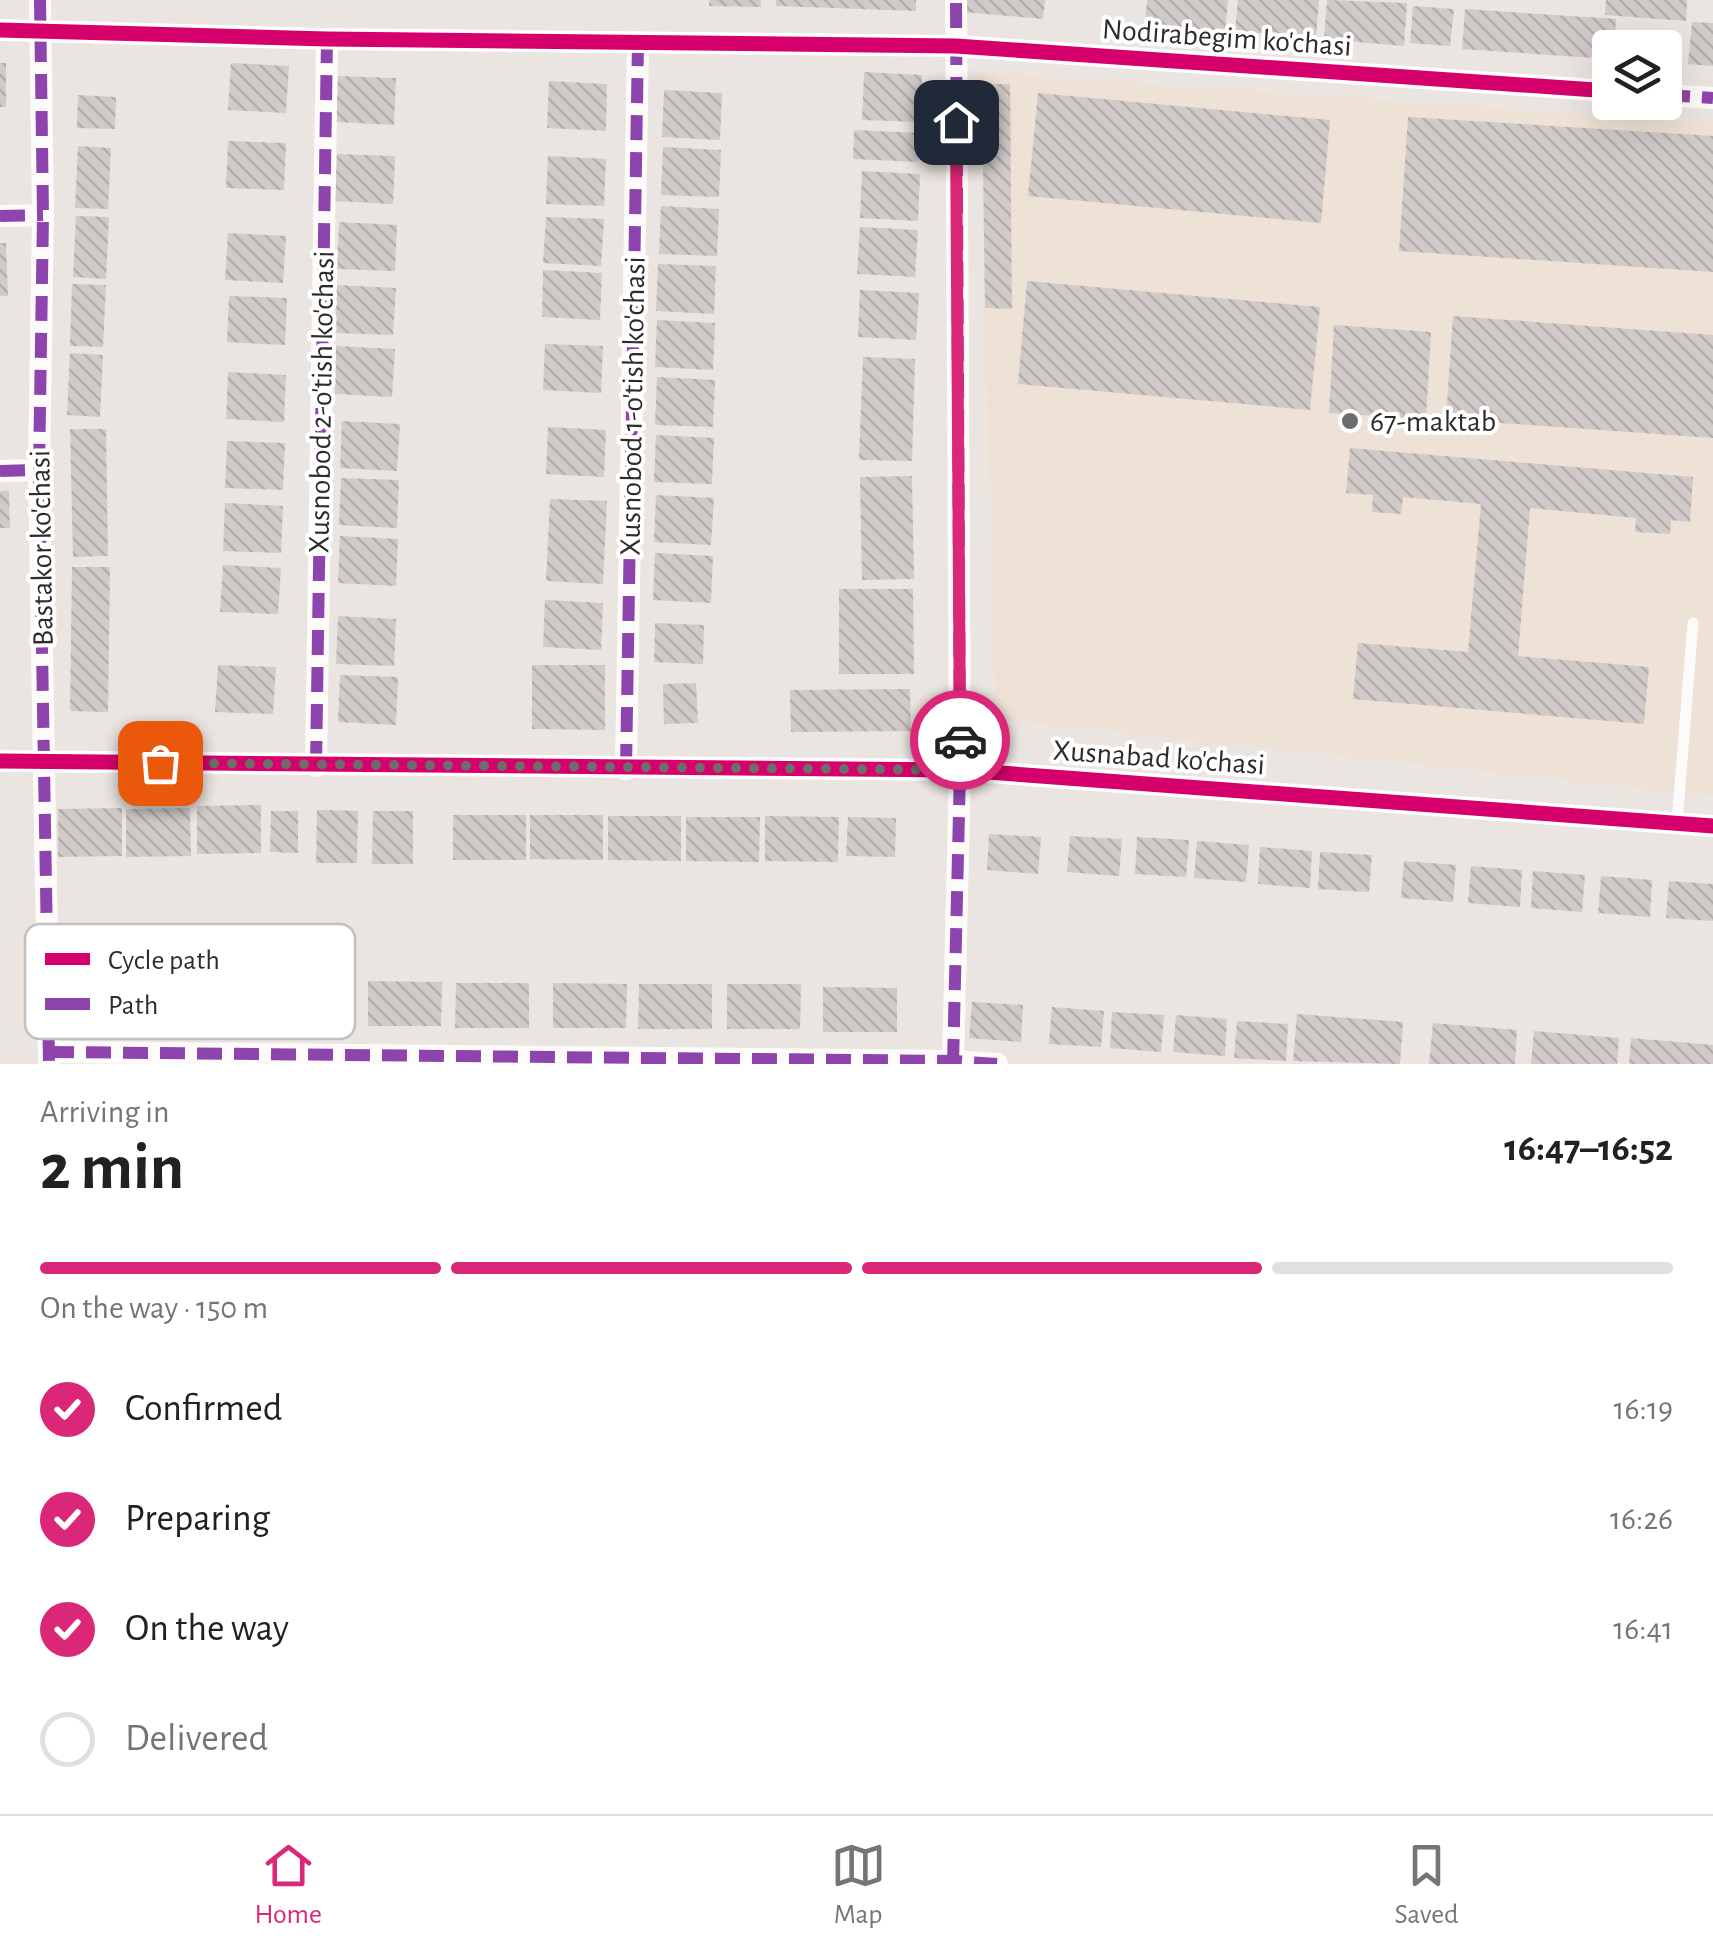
<!DOCTYPE html>
<meta charset="utf-8">
<style>
body{margin:0;font-family:"Alegreya Sans",sans-serif;background:#f2f2f2;color:#202124;height:100vh;display:flex;flex-direction:column;font-size:38px;white-space:nowrap}
*{box-sizing:border-box;margin:0}
p{font-size:32px;color:#757577}
.icon{flex:none;width:55px;height:55px;fill:none;stroke:currentColor;stroke-width:2;stroke-linecap:round;stroke-linejoin:round}
.map{position:relative;height:1064px;overflow:hidden}
.side{display:flex;flex-direction:column;background:#fff;flex:1}
.side>*{flex:none}
.fabs{position:absolute;left:1592px;top:30px;display:grid;gap:20px}
.fabs a{display:grid;place-items:center;width:90px;height:90px;border-radius:10px;background:#fff;box-shadow:0 10px 40px #0002;font-size:50px}
.pin{position:absolute;display:grid;place-items:center;width:85px;height:85px;color:#fff;margin:-42px;border-radius:20px;box-shadow:0 5px 15px #0006}
.courier{position:absolute;display:grid;place-items:center;width:100px;height:100px;margin:-50px;border:8px solid #db2777;border-radius:50%;background:#fff;color:#222;box-shadow:0 2px 12px #0007}
.overview em{font-style:normal;font-weight:700}
.overview div{display:flex;flex-direction:column-reverse}
.overview{display:flex;align-items:center;justify-content:space-between;height:170px;padding:0 40px}
h1{font-size:65px;font-weight:700;line-height:75px}
.bar{display:grid;grid-template-columns:repeat(4,1fr);gap:15px 10px;align-content:center;height:120px;padding:0 40px}
.bar i{height:12px;border-radius:8px;background:#e0e0e0}
.bar .current{background:#db2777}
.bar p{grid-column:span 4}
ol{padding:0 40px;list-style:none}
li{display:flex;align-items:center;gap:30px;height:110px}
li p{margin-inline-start:auto}
li .icon{padding:10px;border-radius:50%;background:#db2777;color:#fff;stroke-width:4}
li:last-child{color:#757577}
li i{width:55px;height:55px;border:5px solid #e0e0e0;border-radius:50%}
.dock{display:flex;justify-content:space-around;align-items:center;height:140px;border-top:2px solid #e0e0e0;background:#fff;font-size:28px;color:#757577}
.dock a{display:grid;justify-items:center;gap:5px}
.dock .current{color:#db2777}
.map>svg:first-child{display:block}
</style>
<div class="map">
<svg width="1713" height="1064" viewBox="0 0 1713 1064">
<defs>
<pattern id="building-back-hatch" width="6" height="6" patternUnits="userSpaceOnUse" patternTransform="scale(2.5)"><rect width="6" height="6" fill="#d0cbc8"/><path d="M-1 5l2 2M0 0l6 6M5-1l2 2" fill="none" stroke="#b3aeac"/></pattern>
</defs>
<rect width="100%" height="100%" fill="#ebe5e1"/>
<polygon fill="#eee1d5" points="978,72 1713,123 1713,796 996,719"/>
<g fill="url(#building-back-hatch)">
<polygon points="709,0 761,0 761,7 709,6"/>
<polygon points="776,0 916,0 916,11 776,6"/>
<polygon points="964,0 1045,0 1043,19 963,12"/>
<polygon points="1147,0 1228,0 1225,31 1145,25"/>
<polygon points="1238,0 1319,0 1316,38 1235,31"/>
<polygon points="1327,0 1407,3 1404,46 1324,39"/>
<polygon points="1606,0 1687,0 1686,21 1605,15"/>
<polygon points="1413,6 1454,9 1450,46 1410,43"/>
<polygon points="1465,9 1616,19 1614,48 1610,48 1610,59 1462,49"/>
<polygon points="1692,22 1713,23 1713,66 1688,64"/>
<rect x="0" y="63" width="6" height="44"/>
<polygon points="231,63 289,66 286,113 228,110"/>
<polygon points="864,72 922,75 920,122 862,120"/>
<polygon points="338,76 396,78 394,125 336,122"/>
<polygon points="549,81 607,84 606,131 547,128"/>
<polygon points="982,84 1010,84 1012,309 985,308"/>
<polygon points="664,90 722,93 720,140 662,137"/>
<polygon points="1038,93 1330,120 1321,223 1028,196"/>
<polygon points="78,95 116,97 115,129 77,128"/>
<polygon points="1408,117 1713,136 1713,272 1399,251"/>
<polygon points="854,130 920,133 918,162 853,159"/>
<polygon points="228,141 286,143 284,190 226,188"/>
<polygon points="78,146 111,148 108,209 75,208"/>
<polygon points="663,147 721,150 719,197 661,195"/>
<polygon points="337,154 395,156 393,204 335,201"/>
<polygon points="548,156 606,159 604,206 546,204"/>
<polygon points="862,171 920,174 918,221 860,218"/>
<polygon points="661,206 719,209 717,256 659,254"/>
<polygon points="76,216 109,217 106,279 73,277"/>
<polygon points="546,217 604,219 601,266 543,263"/>
<polygon points="339,222 397,225 395,271 337,269"/>
<polygon points="860,227 918,230 915,277 857,274"/>
<polygon points="228,233 286,236 283,283 225,280"/>
<polygon points="0,243 6,243 8,296 0,296"/>
<polygon points="658,264 716,266 714,314 656,311"/>
<polygon points="543,270 602,273 600,320 542,317"/>
<polygon points="1027,281 1320,307 1310,410 1018,384"/>
<polygon points="72,284 106,285 103,347 70,346"/>
<polygon points="337,285 396,288 393,335 335,333"/>
<polygon points="860,290 919,293 916,340 858,337"/>
<polygon points="229,296 287,298 285,345 227,342"/>
<polygon points="1453,316 1713,335 1713,438 1446,419"/>
<polygon points="657,320 715,323 713,370 655,367"/>
<polygon points="1334,325 1431,332 1426,419 1329,413"/>
<polygon points="545,344 603,346 601,393 543,390"/>
<polygon points="336,346 395,349 392,397 335,394"/>
<polygon points="70,353 103,355 100,417 67,415"/>
<polygon points="863,357 915,359 912,461 859,460"/>
<polygon points="228,372 286,375 284,422 226,419"/>
<polygon points="657,377 715,380 713,427 655,425"/>
<polygon points="342,421 400,424 397,471 340,468"/>
<polygon points="548,427 606,430 604,477 546,474"/>
<polygon points="70,429 106,429 108,556 73,557"/>
<polygon points="656,435 714,438 712,484 654,482"/>
<polygon points="227,441 285,443 283,490 225,488"/>
<polygon points="1350,448 1693,477 1690,522 1671,520 1670,534 1635,532 1636,518 1530,508 1518,656 1649,667 1644,724 1353,699 1358,643 1468,652 1481,504 1403,497 1401,514 1372,512 1373,495 1346,493"/>
<polygon points="912,476 914,579 862,580 860,477"/>
<polygon points="341,478 399,480 397,528 339,525"/>
<polygon points="0,491 9,491 10,528 0,528"/>
<polygon points="656,495 714,498 711,545 654,542"/>
<polygon points="550,499 607,501 603,584 546,581"/>
<polygon points="225,503 283,506 281,553 223,551"/>
<polygon points="340,536 398,539 396,586 338,583"/>
<polygon points="655,553 713,556 711,603 653,600"/>
<polygon points="223,565 281,568 278,614 220,612"/>
<polygon points="72,567 110,567 108,712 70,711"/>
<polygon points="839,589 913,589 914,674 839,674"/>
<polygon points="545,600 603,603 601,650 543,647"/>
<polygon points="338,616 396,619 394,666 336,664"/>
<polygon points="655,623 704,625 703,664 654,662"/>
<polygon points="218,665 276,667 273,714 215,712"/>
<polygon points="532,665 605,665 605,730 532,729"/>
<polygon points="340,675 398,677 396,725 338,722"/>
<polygon points="696,683 698,723 664,724 663,684"/>
<polygon points="910,689 911,731 791,732 790,690"/>
<polygon points="261,805 261,853 197,854 197,806"/>
<polygon points="122,808 122,856 58,857 58,809"/>
<polygon points="190,808 191,856 126,857 126,809"/>
<polygon points="317,810 358,811 357,863 316,863"/>
<polygon points="271,811 298,811 298,853 270,852"/>
<polygon points="373,811 413,811 413,864 372,864"/>
<rect x="453" y="815" width="73" height="45"/>
<polygon points="530,815 603,815 603,860 530,859"/>
<polygon points="608,816 681,816 681,861 608,860"/>
<polygon points="765,816 839,817 838,862 765,861"/>
<polygon points="686,817 760,817 759,862 686,861"/>
<polygon points="848,817 896,818 895,857 846,856"/>
<polygon points="989,834 1041,837 1038,874 987,870"/>
<polygon points="1070,836 1122,839 1119,876 1067,872"/>
<polygon points="1137,837 1189,840 1186,877 1135,874"/>
<polygon points="1197,841 1249,845 1246,882 1194,878"/>
<polygon points="1260,847 1312,851 1310,888 1258,884"/>
<polygon points="1320,852 1372,855 1369,892 1318,889"/>
<polygon points="1404,861 1456,865 1453,902 1401,898"/>
<polygon points="1471,866 1522,870 1520,907 1468,903"/>
<polygon points="1533,871 1585,875 1582,912 1531,908"/>
<polygon points="1601,876 1652,880 1650,917 1598,913"/>
<polygon points="1669,881 1713,884 1713,921 1666,918"/>
<polygon points="368,981 442,982 441,1026 368,1026"/>
<polygon points="456,983 529,983 529,1028 455,1028"/>
<polygon points="553,983 627,984 626,1028 553,1028"/>
<polygon points="639,984 712,984 712,1029 638,1029"/>
<polygon points="727,984 801,984 800,1029 727,1029"/>
<polygon points="823,987 897,988 897,1032 823,1032"/>
<polygon points="972,1002 1023,1005 1021,1042 969,1038"/>
<polygon points="1052,1007 1104,1011 1101,1047 1049,1044"/>
<polygon points="1112,1012 1164,1015 1161,1052 1110,1048"/>
<polygon points="1297,1014 1403,1022 1400,1064 1293,1061"/>
<polygon points="1176,1015 1227,1019 1225,1056 1173,1052"/>
<polygon points="1237,1021 1288,1024 1286,1061 1234,1058"/>
<polygon points="1433,1023 1517,1030 1515,1064 1429,1064"/>
<polygon points="1534,1031 1619,1038 1617,1064 1531,1064"/>
<polygon points="1631,1038 1713,1045 1713,1064 1629,1064"/>
</g>
<g fill="none" stroke-linecap="round" stroke-linejoin="round">
<polyline stroke="#fcfbfa" stroke-width="11" points="1677,823 1693,623"/>
<g stroke="#fcfbfa" stroke-width="22">
<polyline points="40,0 43,215 39,470 49,1064"/>
<polyline points="0,30 327,39 956,46 1610,91"/>
<polyline points="1665,95 1713,98"/>
<polyline points="0,216 43,215"/>
<polyline points="0,471 39,470"/>
<polyline points="0,761 960,770 1713,826"/>
<polyline points="316,766 327,39"/>
<polyline points="626,769 638,42"/>
<polyline points="49,1052 953,1061 997,1064"/>
<polyline points="953,1064 960,770 956,0"/>
</g>
<g stroke="#8e44ad" stroke-width="12" stroke-dasharray="25 12" stroke-linecap="butt">
<polyline points="40,0 43,215 39,470 49,1064"/>
<polyline points="1665,95 1713,98"/>
<polyline points="0,216 43,215"/>
<polyline points="0,471 39,470"/>
<polyline points="316,766 327,39"/>
<polyline points="626,769 638,42"/>
<polyline points="49,1052 953,1061 997,1064"/>
<polyline points="953,1064 960,770 956,0"/>
</g>
<g stroke="#fff" stroke-width="21">
<g id="cycleway">
<polyline points="0,30 327,39 956,46 1610,91"/>
<polyline points="0,761 960,770 1713,826"/>
</g>
</g>
<use href="#cycleway" stroke="#d6006c" stroke-width="15"/>
</g>
<g fill="none" stroke-linecap="round" stroke-linejoin="round">
<polyline stroke="#6f6d6b" stroke-width="10" stroke-dasharray="0 18" points="160,763 960,770 960,740"/>
<polyline stroke="#db2777" stroke-width="12" points="956,122 960,740"/>
</g>
<circle fill="#6f6d6b" stroke="#fff" stroke-width="4" cx="1350" cy="421" r="10"/>
<g text-anchor="middle" stroke-width="8" stroke-linejoin="round" paint-order="stroke">
<g font-size="30" fill="#2c2c2c" stroke="#fff">
<text transform="translate(1227 37) rotate(4)" y="10">Nodirabegim ko'chasi</text>
<text transform="translate(321 402) rotate(-89)" y="10">Xusnobod 2-o'tish ko'chasi</text>
<text transform="translate(632 406) rotate(-89)" y="10">Xusnobod 1-o'tish ko'chasi</text>
<text transform="translate(41 548) rotate(-91)" y="10">Bastakor ko'chasi</text>
<text transform="translate(1159 757) rotate(4)" y="10">Xusnabad ko'chasi</text>
</g>
<g font-size="30" fill="#2c2c2c" stroke="#fff" text-anchor="start">
<text x="1370" y="431">67-maktab</text>
</g>
</g>
<rect x="25" y="924" width="330" height="115" rx="15" fill="#fff" stroke="#c0c0c0" stroke-width="2.5"/>
<rect x="45" y="953" width="45" height="12" fill="#d6006c"/>
<rect x="45" y="998" width="45" height="12" fill="#8e44ad"/>
<g font-size="28" fill="#2c2c2c">
<text x="108" y="969">Cycle path</text>
<text x="108" y="1014">Path</text>
</g>
</svg>
<div class="fabs">
<a><svg class="icon" aria-label="layers" viewBox="0 0 24 24"><path d="M12 4l9 5-9 5-9-5zM3 14l9 5 9-5"/></svg></a>
</div>
<div class="pin" style="left:160px;top:763px;background:#ea580c"><svg class="icon" aria-label="bag" viewBox="0 0 24 24"><path d="M5 8h14l-1 12H6zM9 8a3 3 0 0 1 6 0"/></svg></div>
<div class="pin" style="left:956px;top:122px;background:#1f2937"><svg class="icon" aria-label="home" viewBox="0 0 24 24"><path d="M3 11l9-7 9 7M6 9v11h12V9"/></svg></div>
<div class="courier" style="left:960px;top:740px"><svg class="icon" aria-label="car" viewBox="0 0 24 24"><path d="M5 17H2v-5l4-1 3-4h7l3 4 3 1v5h-3M9 17h6M6 11h13"/><circle cx="7" cy="17" r="2"/><circle cx="17" cy="17" r="2"/></svg></div>
</div>
<section class="side">
<div class="overview"><div><h1>2 min</h1><p>Arriving in</p></div><em>16:47–16:52</em></div>
<div class="bar"><i class="current"></i><i class="current"></i><i class="current"></i><i></i><p>On the way · 150 m</p></div>
<ol>
<li><svg class="icon" aria-label="check" viewBox="0 0 24 24"><path d="M5 12l5 5 9-10"/></svg>Confirmed<p>16:19</p></li>
<li><svg class="icon" aria-label="check" viewBox="0 0 24 24"><path d="M5 12l5 5 9-10"/></svg>Preparing<p>16:26</p></li>
<li><svg class="icon" aria-label="check" viewBox="0 0 24 24"><path d="M5 12l5 5 9-10"/></svg>On the way<p>16:41</p></li>
<li><i></i>Delivered</li>
</ol>
</section>
<nav class="dock">
<a class="current"><svg class="icon" aria-label="home" viewBox="0 0 24 24"><path d="M3 11l9-7 9 7M6 9v11h12V9"/></svg>Home</a>
<a><svg class="icon" aria-label="map" viewBox="0 0 24 24"><path d="M3 6l6-2 6 2 6-2v14l-6 2-6-2-6 2zM9 4v14M15 6v14"/></svg>Map</a>
<a><svg class="icon" aria-label="saved" viewBox="0 0 24 24"><path d="M7 4h10v16l-5-4-5 4z"/></svg>Saved</a>
</nav>
